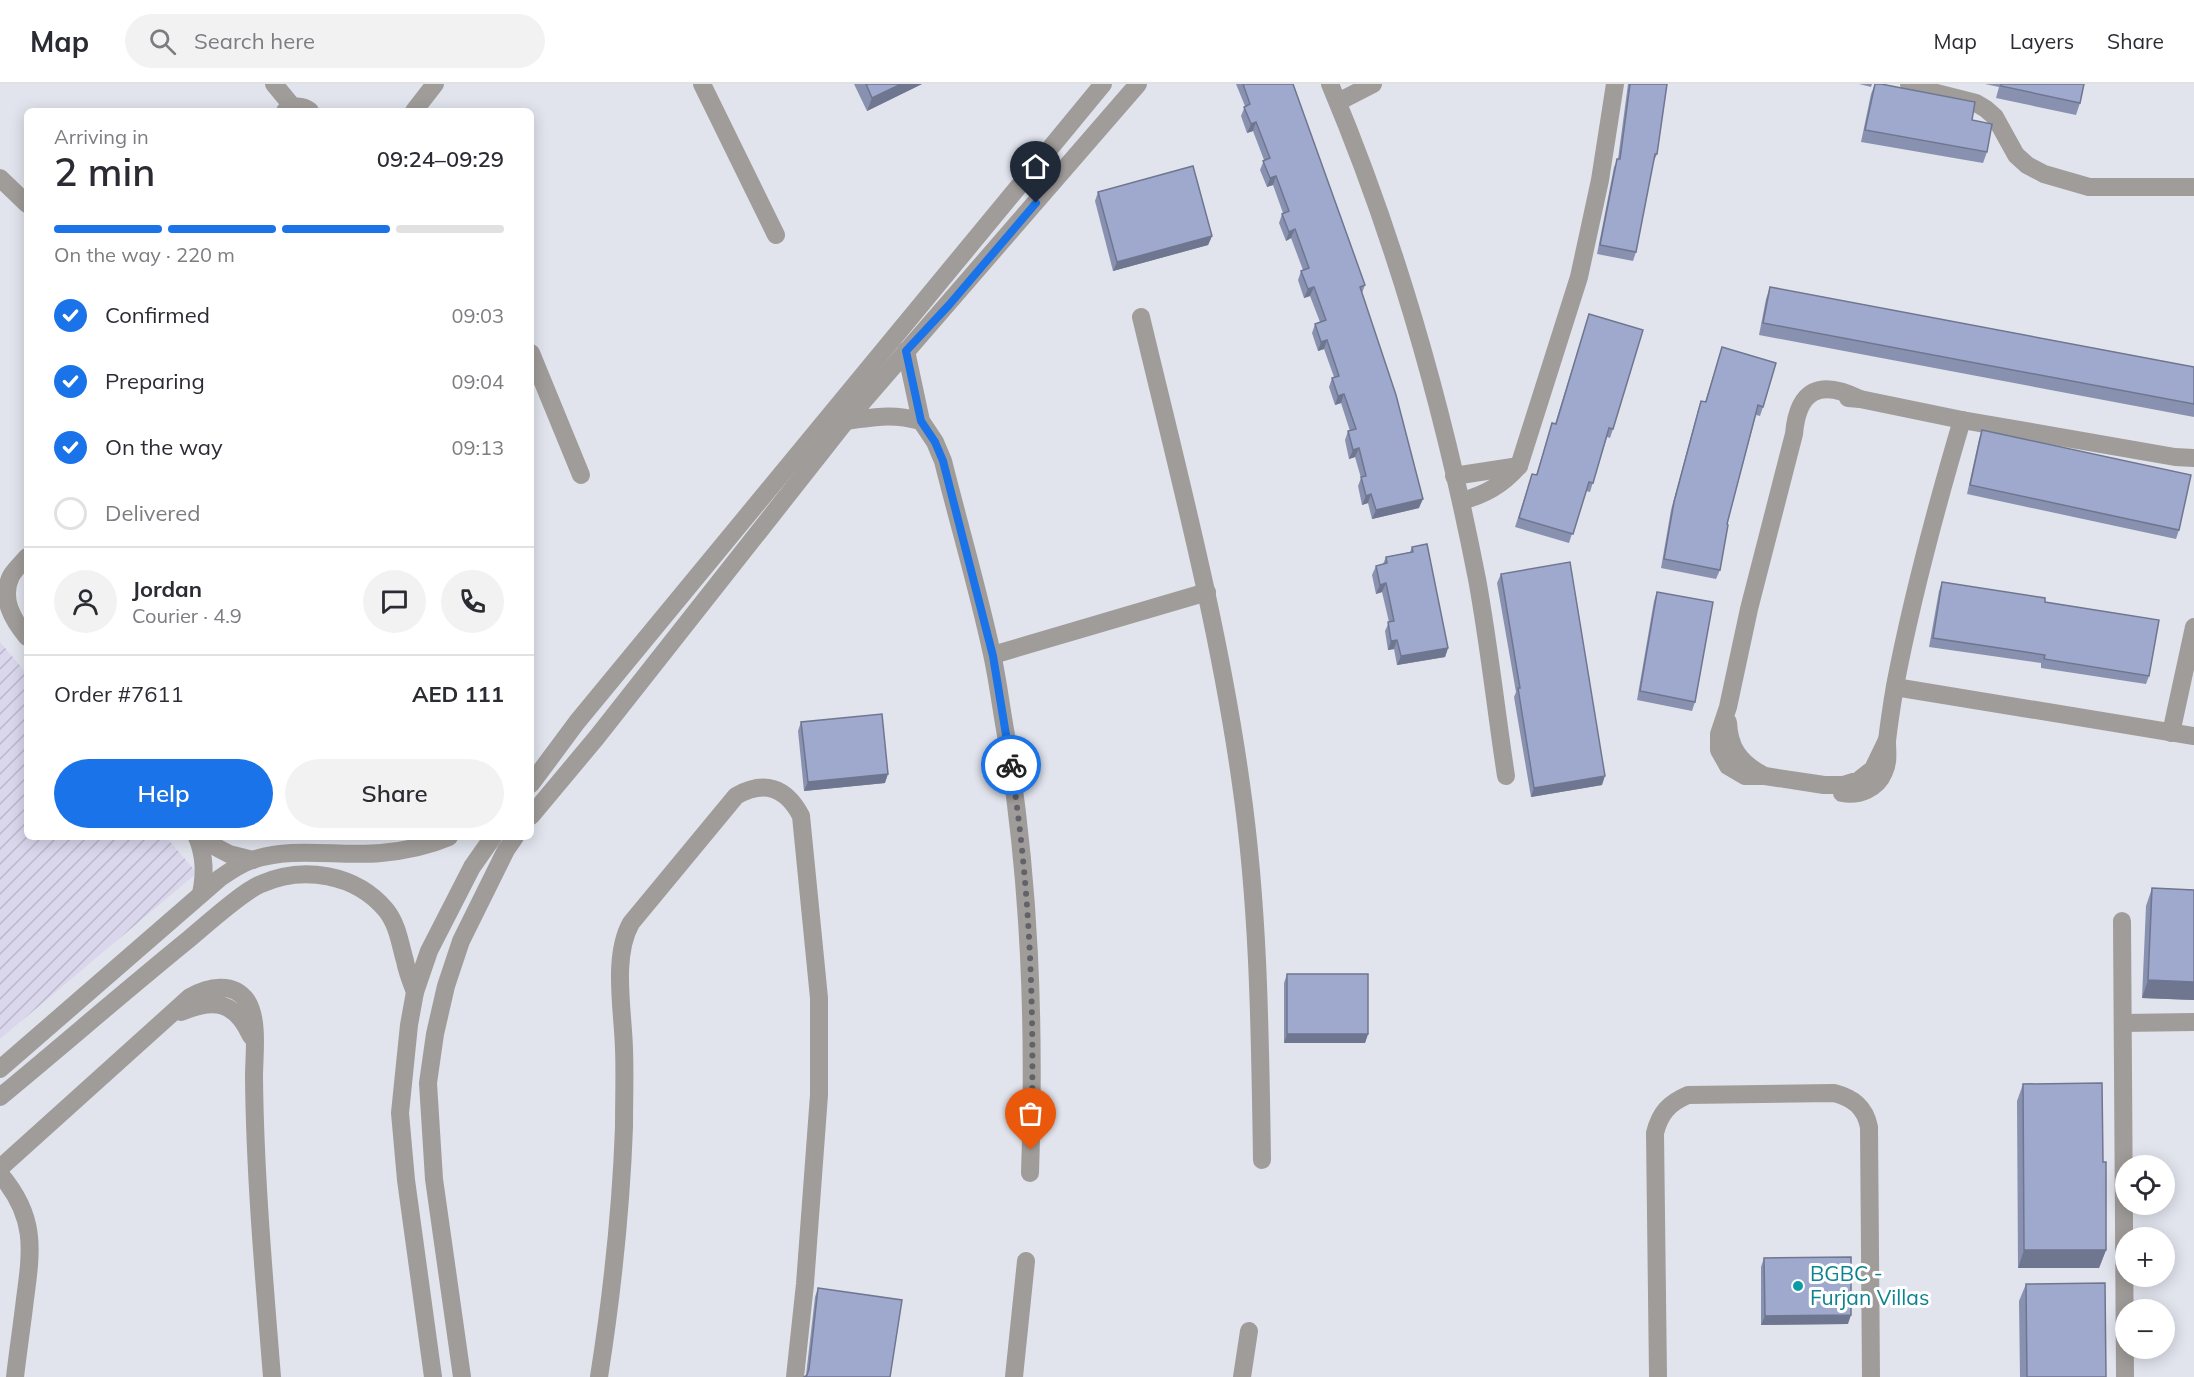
<!DOCTYPE html>
<meta charset="utf-8">
<style>
body{margin:0;font-family:Mulish,sans-serif;background:#f2f2f3;color:#2b2b33;height:100vh;display:flex;flex-direction:column;font-size:22px;white-space:nowrap}
*{box-sizing:border-box;margin:0}
p{font-size:20px;color:#7c7c81}
.icon{flex:none;width:33px;height:33px;fill:none;stroke:currentColor;stroke-width:2;stroke-linecap:round;stroke-linejoin:round}
.map{position:relative;flex:1;overflow:hidden}
.drawer{position:absolute;left:24px;top:24px;width:510px;height:732px;display:flex;flex-direction:column;background:#fff;border-radius:9px;box-shadow:0 3px 15px #0003}
.drawer>*{flex:none}
.tools{position:absolute;left:2115px;top:1071px;display:grid;gap:12px}
.tools a{display:grid;place-items:center;width:60px;height:60px;border-radius:50%;background:#fff;box-shadow:0 3px 15px #0003;font-size:30px}
.pin{position:absolute;display:grid;place-items:center;width:51px;height:51px;color:#fff;margin:-62px -26px;border-radius:50% 50% 50% 0;rotate:-45deg;box-shadow:0 0 6px #0007}
.pin .icon{rotate:45deg}
.courier{position:absolute;display:grid;place-items:center;width:60px;height:60px;margin:-30px;border:4px solid #1a73e8;border-radius:50%;background:#fff;color:#222;box-shadow:0 2px 8px #0007}
.headline em{font-style:normal;font-weight:600}
.headline div{display:flex;flex-direction:column-reverse}
.headline{display:flex;align-items:center;justify-content:space-between;height:102px;padding:0 30px}
h1{font-size:39px;font-weight:600;line-height:45px}
.bar{display:grid;grid-template-columns:repeat(4,1fr);gap:9px 6px;align-content:center;height:72px;padding:0 30px}
.bar i{height:8px;border-radius:4px;background:#e1e1e2}
.bar .active{background:#1a73e8}
.bar p{grid-column:span 4}
.line{display:flex;align-items:center;gap:15px;padding:0 30px;border-top:2px solid #e1e1e2}
.line div{flex:1}
.round{display:grid;place-items:center;flex:none;width:63px;height:63px;border-radius:32px;background:#f2f2f3}
ol{padding:0 30px;list-style:none}
li{display:flex;align-items:center;gap:18px;height:66px}
li p{margin-inline-start:auto}
li .icon{padding:6px;border-radius:50%;background:#1a73e8;color:#fff;stroke-width:4}
li:last-child{color:#7c7c81}
li i{width:33px;height:33px;border:3px solid #e1e1e2;border-radius:50%}
.button{display:flex;gap:12px;margin-top:auto;padding:12px 30px}
.button a{flex:1;height:69px;border-radius:36px;background:#1a73e8;color:#fff;font-size:24px;font-weight:600;line-height:69px;text-align:center}
.button a+a{background:#f2f2f3;color:#2b2b33}
header{display:flex;align-items:center;gap:36px;box-sizing:border-box;height:84px;padding:0 30px;background:#fff;border-bottom:2px solid #e1e1e2}
header strong{font-size:28px}
nav{display:flex;gap:33px;margin-inline-start:auto;font-size:21px}
.search{width:420px;height:54px;background:#f2f2f3;display:flex;align-items:center;gap:15px;box-sizing:border-box;padding:0 21px;border-radius:33px;color:#7c7c81;font-size:22px}
.map>svg:first-child{display:block}
</style>
<header>
<strong>Map</strong>
<div class="search"><svg class="icon" aria-label="search" viewBox="0 0 24 24"><circle cx="10" cy="10" r="6"/><path d="M15 15l6 6"/></svg>Search here</div>
<nav><a>Map</a><a>Layers</a><a>Share</a></nav>
</header>
<div class="map">
<svg width="2194" height="1293" viewBox="0 0 2194 1293">
<defs>
<pattern id="industrial-furrows" width="10" height="10" patternUnits="userSpaceOnUse" patternTransform="scale(1.5)"><rect width="10" height="10" fill="#dad7ed"/><path d="M-1 1l2-2M0 10L10 0M9 11l2-2" fill="none" stroke="#bbb8cb"/></pattern>
</defs>
<rect width="100%" height="100%" fill="#e1e4ed"/>
<polygon fill="url(#industrial-furrows)" points="0,558 27,590 27,753 166,753 197,789 0,955"/>
<g fill="none" stroke-linecap="round" stroke-linejoin="round">
<g stroke="#a09c9a" stroke-width="18">
<polyline points="274,0 293,23"/>
<polyline points="702,0 776,151"/>
<path d="M1330,0C1397,159 1444,326 1477,495C1489,560 1496,627 1506,692"/>
<polyline points="1909,0 1917,4 1976,19 1986,25 1995,33 2016,71 2027,81 2044,90 2089,103 2194,103"/>
<polyline points="1338,18 1373,0"/>
<path d="M285,27C293,21 302,21 310,27"/>
<polyline points="414,27 435,0"/>
<polyline points="0,94 27,120"/>
<path d="M1141,233C1178,388 1219,542 1241,700C1259,825 1260,950 1262,1076"/>
<path d="M906,267L921,337L935,358L943,377C959,441 978,505 992,570C998,597 1001,624 1006,651C1030,798 1035,940 1030,1089"/>
<polyline points="531,269 581,391"/>
<polyline points="1848,314 1860,315 1962,336 2175,373 2194,374"/>
<path d="M1860,315C1820,295 1798,305 1794,350L1749,525L1728,623L1719,650V666L1728,682L1745,692H1765L1824,701H1843L1859,696L1873,685L1887,656"/>
<path d="M846,337C876,333 891,329 921,337"/>
<polyline points="1454,392 1519,382"/>
<path d="M1461,417C1485,411 1502,401 1519,382L1579,193L1600,96L1615,0"/>
<path d="M27,473C22,479 15,485 11,492C0,515 13,536 27,553"/>
<polyline points="993,571 1207,508"/>
<polyline points="1895,603 2194,652"/>
<path d="M1728,638C1729,663 1739,678 1761,690"/>
<polyline points="2171,649 2194,543"/>
<polyline points="531,700 577,638 1103,0"/>
<path d="M1842,709C1859,712 1877,705 1884,688C1889,678 1887,667 1887,657C1889,639 1892,620 1895,602C1912,513 1936,424 1962,336"/>
<polyline points="531,732 597,653 846,337 1138,0"/>
<polyline points="197,753 229,770 253,776"/>
<path d="M197,753C205,773 205,790 201,810"/>
<polyline points="2122,837 2125,1293"/>
<path d="M181,928C214,914 235,917 251,952"/>
<polyline points="2123,939 2194,938"/>
<path d="M0,985L220,794C230,787 240,780 252,776C294,762 338,773 381,769C403,767 428,762 449,753"/>
<path d="M0,1013C63,961 125,907 189,855C207,840 242,808 261,800C303,781 356,790 386,826C398,841 400,860 405,877C407,888 411,898 415,908"/>
<path d="M0,1084L190,913C208,903 233,897 247,917C259,936 254,971 254,993C255,1093 264,1193 272,1293"/>
<path d="M0,1090C36,1132 32,1164 25,1215C22,1241 18,1267 15,1293"/>
<polyline points="433,1293 406,1096 400,1029 409,941 415,908 429,867 472,783 493,753"/>
<polyline points="462,1293 434,1095 428,999 435,950 446,902 461,857 506,766 515,753"/>
<path d="M599,1293C612,1210 621,1126 624,1043C624,1017 625,991 624,965C623,926 612,873 631,839L736,712C764,696 786,703 801,732L819,914V1011L805,1200L795,1293"/>
<polyline points="1014,1293 1026,1177"/>
<polyline points="1242,1293 1249,1247"/>
<path d="M1658,1293L1655,1049C1660,1029 1669,1019 1688,1011L1834,1009C1853,1014 1865,1023 1869,1043L1871,1293"/>
</g>
</g>
<g fill="#8991b0">
<polygon points="854,0 922,0 867,27"/>
<polygon points="1236,0 1293,0 1365,201 1362,209 1419,424 1372,435 1368,419 1362,421 1358,402 1361,394 1355,373 1349,375 1345,356 1348,347 1350,347 1341,319 1335,321 1329,303 1332,294 1334,293 1324,265 1318,267 1312,249 1315,240 1320,238 1310,212 1304,214 1298,196 1301,187 1303,186 1291,154 1286,157 1279,139 1282,130 1283,129 1273,101 1267,103 1260,86 1264,76 1253,47 1247,49 1241,32 1245,22"/>
<polygon points="1628,0 1667,0 1657,70 1653,79 1636,168 1633,177 1597,170 1614,83 1618,75"/>
<polygon points="1859,0 1872,0 1871,3"/>
<polygon points="1875,0 1987,68 1983,79 1861,58 1871,10"/>
<polygon points="1985,0 2084,0 2080,19 2076,31 1996,14 1999,3"/>
<polygon points="1098,108 1212,152 1208,161 1113,187 1095,117"/>
<polygon points="1770,203 2194,283 2194,333 1759,251 1766,215"/>
<polygon points="1589,230 1613,345 1610,354 1607,353 1590,408 1586,407 1569,459 1515,443 1532,390 1536,391 1552,339 1555,340"/>
<polygon points="1722,263 1763,323 1760,332 1756,331 1727,440 1720,486 1716,495 1661,484 1671,426 1698,326 1701,317 1705,318"/>
<polygon points="1982,346 2179,446 2176,455 1967,410 1979,355"/>
<polygon points="1412,463 1448,564 1445,573 1397,581 1394,565 1388,566 1385,547 1389,538 1382,508 1376,510 1372,491 1376,482 1383,480 1386,473 1410,468"/>
<polygon points="1501,490 1602,701 1531,713 1514,613 1516,608 1497,499"/>
<polygon points="1942,498 2045,518 2149,592 2146,600 2041,584 2041,579 1929,563 1939,507"/>
<polygon points="1657,508 1695,618 1692,627 1637,616 1654,517"/>
<polygon points="801,638 885,699 804,707 798,647"/>
<polygon points="2152,804 2194,806 2194,916 2142,914 2146,822"/>
<polygon points="1287,890 1368,950 1365,959 1284,959 1284,899"/>
<polygon points="2023,1000 2103,1078 2106,1166 2099,1184 2018,1184 2017,1017"/>
<polygon points="1764,1174 1848,1240 1761,1241 1761,1183"/>
<polygon points="2026,1200 2106,1293 2020,1293 2019,1217"/>
<polygon points="818,1204 890,1293 806,1291 815,1213"/>
</g>
<g fill="#6f7690">
<polygon points="901,0 922,0 867,27 872,14"/>
<polygon points="1256,38 1253,47 1247,49 1251,40"/>
<polygon points="1276,92 1273,101 1267,103 1270,94"/>
<polygon points="1295,145 1291,154 1286,157 1289,148"/>
<polygon points="1212,152 1208,161 1113,187 1117,178"/>
<polygon points="1314,203 1310,212 1304,214 1308,205"/>
<polygon points="1327,256 1324,265 1318,267 1321,258"/>
<polygon points="1344,310 1341,319 1335,321 1338,312"/>
<polygon points="1359,364 1355,373 1349,375 1353,366"/>
<polygon points="1371,410 1368,419 1362,421 1366,412"/>
<polygon points="1423,415 1419,424 1372,435 1376,426"/>
<polygon points="1386,499 1382,508 1376,510 1380,501"/>
<polygon points="1397,556 1394,565 1388,566 1391,557"/>
<polygon points="1448,564 1445,573 1397,581 1401,572"/>
<polygon points="888,690 885,699 804,707 808,698"/>
<polygon points="1605,692 1602,701 1531,713 1534,704"/>
<polygon points="2148,896 2194,898 2194,916 2142,914"/>
<polygon points="1287,950 1368,950 1365,959 1284,959"/>
<polygon points="2024,1166 2106,1166 2099,1184 2018,1184"/>
<polygon points="1851,1231 1848,1240 1761,1241 1765,1232"/>
</g>
<g fill="#9fa9cd" stroke="#6f7690" stroke-width="1.5">
<polygon points="866,0 901,0 872,14"/>
<polygon points="1243,0 1293,0 1365,201 1360,203 1396,311 1423,415 1376,426 1371,410 1366,412 1361,393 1366,392 1359,364 1353,366 1348,347 1356,345 1344,310 1338,312 1332,294 1339,292 1327,256 1321,258 1315,240 1326,236 1314,203 1308,205 1301,187 1309,184 1295,145 1289,148 1282,130 1289,127 1276,92 1270,94 1263,77 1270,74 1256,38 1251,40 1244,23 1250,20"/>
<polygon points="1630,0 1667,0 1657,70 1655,70 1636,168 1600,161 1617,75 1620,75"/>
<polygon points="1875,0 1881,0 1975,18 1972,36 1992,40 1987,68 1865,46"/>
<polygon points="2001,0 2084,0 2080,19 2001,2"/>
<polygon points="1193,82 1212,152 1117,178 1098,108"/>
<polygon points="1770,203 2194,283 2194,320 1763,239"/>
<polygon points="1589,230 1643,246 1613,345 1609,344 1593,399 1589,398 1573,450 1519,434 1532,390 1537,391 1552,339 1556,340"/>
<polygon points="1722,263 1776,279 1763,323 1758,321 1727,440 1728,441 1720,486 1664,475 1674,418 1686,373 1701,317 1706,318"/>
<polygon points="1982,346 2191,391 2179,446 1970,401"/>
<polygon points="1427,460 1448,564 1401,572 1397,556 1391,557 1388,538 1394,537 1386,499 1380,501 1376,482 1387,479 1386,473 1413,468 1412,463"/>
<polygon points="1570,478 1605,692 1534,704 1518,604 1520,604 1501,490"/>
<polygon points="1942,498 2045,514 2045,518 2159,536 2149,592 2044,575 2045,571 1933,554"/>
<polygon points="1657,508 1713,518 1695,618 1640,607"/>
<polygon points="882,630 888,690 808,698 801,638"/>
<polygon points="2152,804 2194,806 2194,898 2148,896"/>
<rect x="1287" y="890" width="81" height="60"/>
<polygon points="2102,999 2103,1078 2106,1078 2106,1166 2024,1166 2023,1000"/>
<polygon points="1851,1173 1851,1231 1765,1232 1764,1174"/>
<polygon points="2105,1199 2106,1293 2027,1293 2026,1200"/>
<polygon points="818,1204 902,1216 890,1293 804,1293 807,1291 809,1285"/>
</g>
<g fill="none" stroke-linecap="round" stroke-linejoin="round">
<path stroke="#626369" stroke-width="6" stroke-dasharray="0 10.8" d="M1011,681C1031,808 1035,937 1031,1066"/>
<polyline stroke="#1a73e8" stroke-width="8" points="1011,681 993,572 943,377 935,358 921,337 906,267 949,221 1036,119"/>
</g>
<circle fill="#0f9aa8" stroke="#fff" stroke-width="2" cx="1798" cy="1202" r="6"/>
<g text-anchor="middle" stroke-width="6" stroke-linejoin="round" paint-order="stroke">
<g font-size="21" fill="#0d838f" stroke="#fff" text-anchor="start">
<text x="1810" y="1197">BGBC -<tspan x="1810" dy="24">Furjan Villas</tspan></text>
</g>
</g>
</svg>
<div class="tools">
<a><svg class="icon" aria-label="locate" viewBox="0 0 24 24"><circle cx="12" cy="12" r="6"/><path d="M12 2v4M12 18v4M2 12h4M18 12h4"/></svg></a>
<a>+</a>
<a>−</a>
</div>
<div class="pin" style="left:1031px;top:1066px;background:#ea580c"><svg class="icon" aria-label="bag" viewBox="0 0 24 24"><path d="M5 8h14l-1 12H6zM9 8a3 3 0 0 1 6 0"/></svg></div>
<div class="pin" style="left:1036px;top:119px;background:#1f2937"><svg class="icon" aria-label="home" viewBox="0 0 24 24"><path d="M3 11l9-7 9 7M6 9v11h12V9"/></svg></div>
<div class="courier" style="left:1011px;top:681px"><svg class="icon" aria-label="bike" viewBox="0 0 24 24"><circle cx="6" cy="16" r="4"/><circle cx="18" cy="16" r="4"/><path d="M6 16l4-8h5l3 8M10 8l3 8H6M13 5h3"/></svg></div>
<section class="drawer">
<div class="headline"><div><h1>2 min</h1><p>Arriving in</p></div><em>09:24–09:29</em></div>
<div class="bar"><i class="active"></i><i class="active"></i><i class="active"></i><i></i><p>On the way · 220 m</p></div>
<ol>
<li><svg class="icon" aria-label="check" viewBox="0 0 24 24"><path d="M5 12l5 5 9-10"/></svg>Confirmed<p>09:03</p></li>
<li><svg class="icon" aria-label="check" viewBox="0 0 24 24"><path d="M5 12l5 5 9-10"/></svg>Preparing<p>09:04</p></li>
<li><svg class="icon" aria-label="check" viewBox="0 0 24 24"><path d="M5 12l5 5 9-10"/></svg>On the way<p>09:13</p></li>
<li><i></i>Delivered</li>
</ol>
<div class="line" style="height:108px"><a class="round"><svg class="icon" aria-label="person" viewBox="0 0 24 24"><circle cx="12" cy="8" r="4"/><path d="M4 21q1-7 8-7t8 7"/></svg></a><div><b>Jordan</b><p>Courier · 4.9</p></div><a class="round"><svg class="icon" aria-label="chat" viewBox="0 0 24 24"><path d="M4 5h16v11H9l-5 4z"/></svg></a><a class="round"><svg class="icon" aria-label="phone" viewBox="0 0 24 24"><path d="M5 4h4l2 5-3 2q2 4 5 5l2-3 5 2v4C11 20 4 13 5 4z"/></svg></a></div>
<div class="line" style="height:78px"><div>Order #7611</div><b>AED 111</b></div>
<div class="button"><a>Help</a><a>Share</a></div>
</section>
</div>
